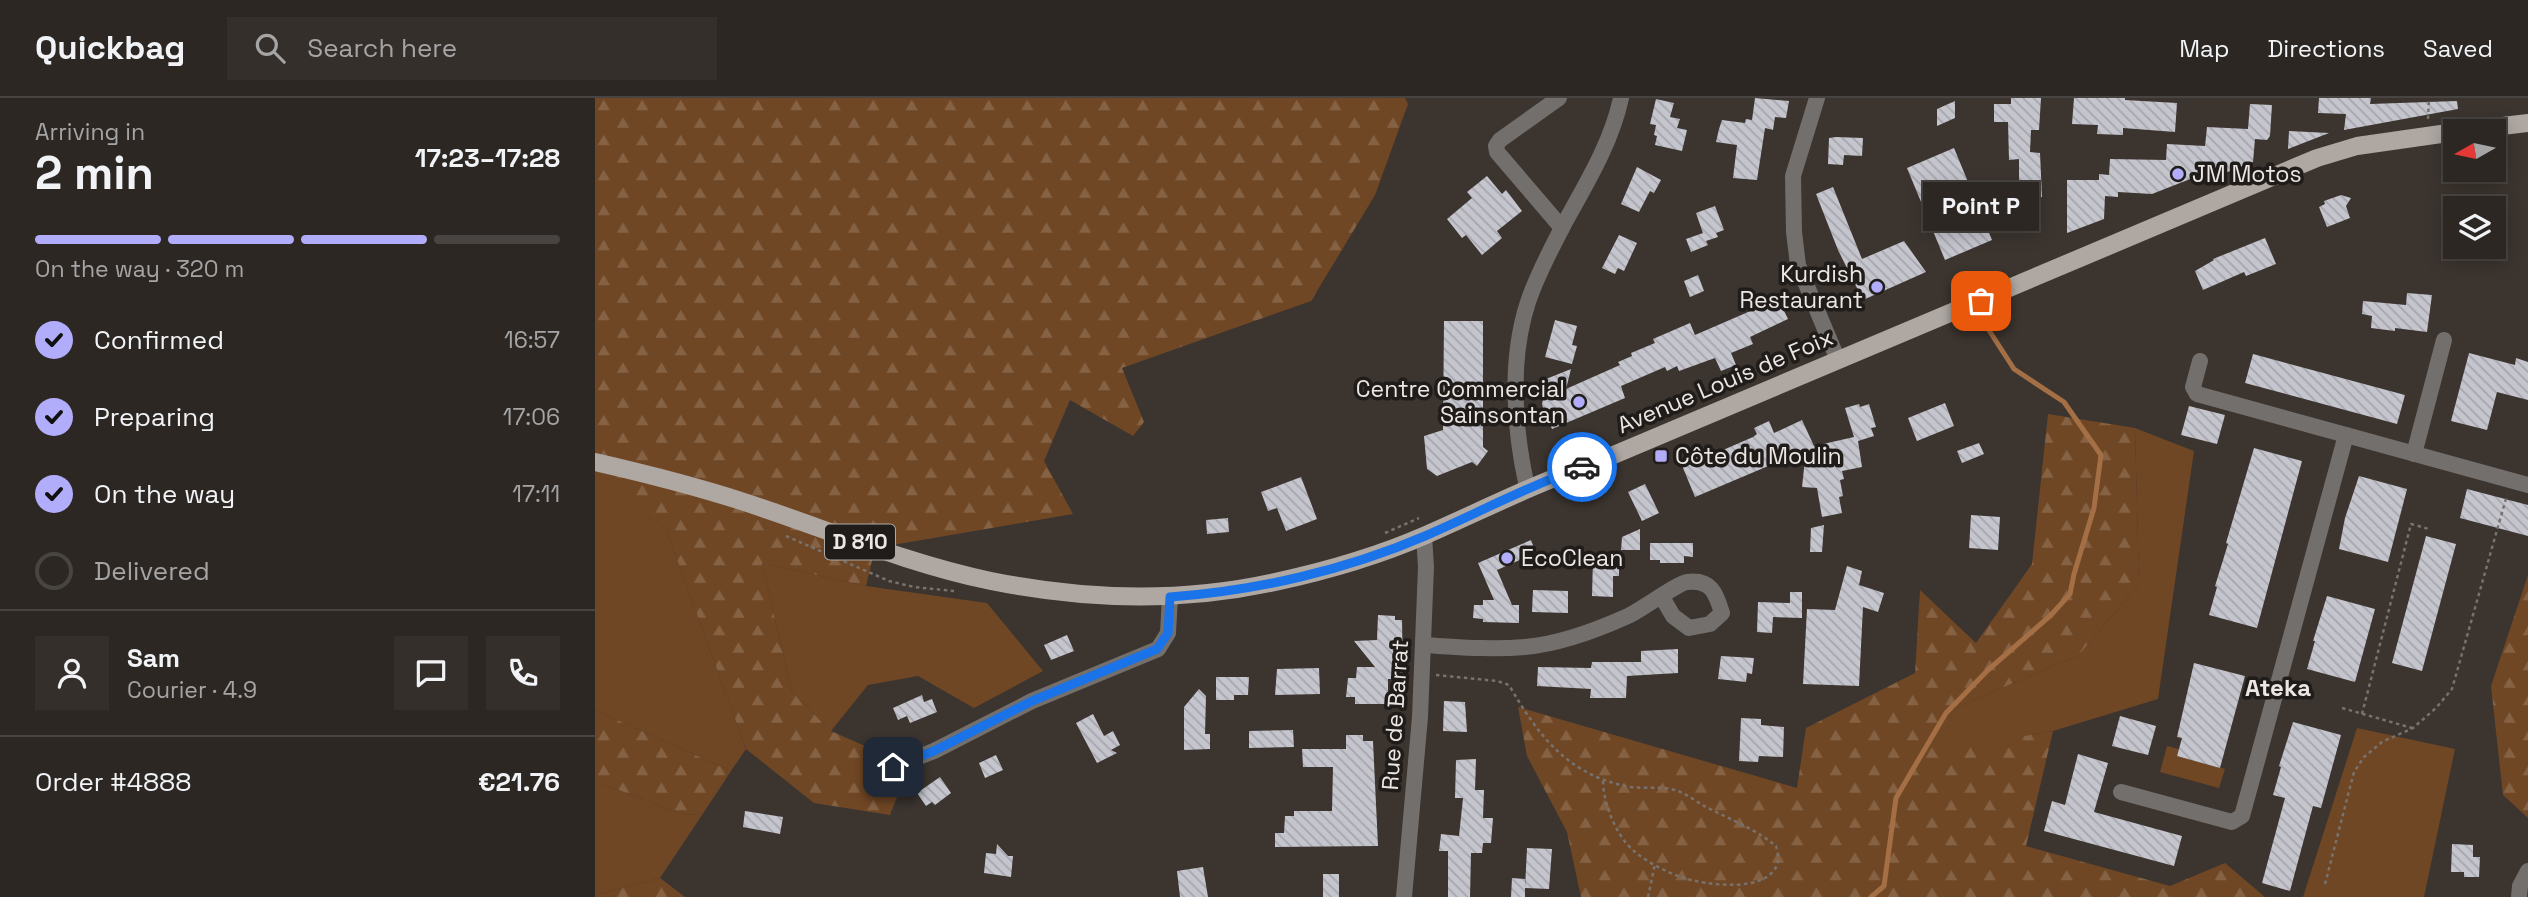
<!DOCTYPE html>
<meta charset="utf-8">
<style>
body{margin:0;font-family:"Space Grotesk",sans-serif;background:#342f2b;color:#f1f3f6;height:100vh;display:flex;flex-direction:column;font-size:26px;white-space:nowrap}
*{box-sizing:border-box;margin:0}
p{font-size:23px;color:#a6a5a6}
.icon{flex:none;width:38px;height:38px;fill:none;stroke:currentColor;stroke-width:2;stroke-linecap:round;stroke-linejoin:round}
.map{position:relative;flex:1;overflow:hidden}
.sheet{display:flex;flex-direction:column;background:#2c2723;width:595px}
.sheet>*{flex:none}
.needle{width:46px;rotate:261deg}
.controls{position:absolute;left:1848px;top:21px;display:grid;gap:14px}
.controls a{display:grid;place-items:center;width:63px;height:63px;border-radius:0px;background:#2c2723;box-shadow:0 4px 18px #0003,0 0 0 2px #484441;font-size:35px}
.pin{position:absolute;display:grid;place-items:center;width:60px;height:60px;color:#fff;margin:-30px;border-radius:14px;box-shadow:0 4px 10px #0006}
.courier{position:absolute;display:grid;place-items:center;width:70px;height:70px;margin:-35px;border:5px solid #1a73e8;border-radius:50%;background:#fff;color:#222;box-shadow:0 2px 9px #0007}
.bubble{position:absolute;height:49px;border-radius:0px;background:#2c2723;box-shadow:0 4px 18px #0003,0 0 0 2px #484441;font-size:23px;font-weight:600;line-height:49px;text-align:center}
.overview em{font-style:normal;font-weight:600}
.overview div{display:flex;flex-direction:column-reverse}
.overview{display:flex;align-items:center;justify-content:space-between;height:119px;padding:0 35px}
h1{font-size:46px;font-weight:600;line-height:52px}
.bar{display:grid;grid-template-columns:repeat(4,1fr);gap:10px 7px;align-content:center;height:84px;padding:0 35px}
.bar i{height:9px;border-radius:5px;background:#484441}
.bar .active{background:#b1adfa}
.bar p{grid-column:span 4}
.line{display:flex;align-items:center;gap:18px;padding:0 35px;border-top:2px solid #484441}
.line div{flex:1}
.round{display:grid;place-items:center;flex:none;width:74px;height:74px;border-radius:0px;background:#342f2b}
ol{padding:0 35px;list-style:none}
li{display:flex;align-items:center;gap:21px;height:77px}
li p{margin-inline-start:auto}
li .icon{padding:7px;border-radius:50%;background:#b1adfa;color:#111;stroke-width:4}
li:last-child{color:#a6a5a6}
li i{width:38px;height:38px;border:4px solid #484441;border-radius:50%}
header{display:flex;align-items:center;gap:42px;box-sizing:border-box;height:98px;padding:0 35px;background:#2c2723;border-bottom:2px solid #484441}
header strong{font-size:33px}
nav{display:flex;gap:38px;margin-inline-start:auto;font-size:24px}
.search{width:490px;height:63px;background:#342f2b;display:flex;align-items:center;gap:18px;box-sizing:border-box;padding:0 24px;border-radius:0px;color:#a6a5a6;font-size:26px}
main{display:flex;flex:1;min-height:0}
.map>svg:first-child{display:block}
</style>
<header>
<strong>Quickbag</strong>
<div class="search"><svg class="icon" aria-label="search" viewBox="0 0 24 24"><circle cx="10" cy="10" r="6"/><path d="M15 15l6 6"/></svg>Search here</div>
<nav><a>Map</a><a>Directions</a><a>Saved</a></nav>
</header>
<main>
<section class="sheet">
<div class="overview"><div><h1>2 min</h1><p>Arriving in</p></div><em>17:23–17:28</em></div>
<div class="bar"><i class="active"></i><i class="active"></i><i class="active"></i><i></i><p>On the way · 320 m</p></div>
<ol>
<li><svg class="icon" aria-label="check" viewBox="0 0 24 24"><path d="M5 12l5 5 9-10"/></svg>Confirmed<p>16:57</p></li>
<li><svg class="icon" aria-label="check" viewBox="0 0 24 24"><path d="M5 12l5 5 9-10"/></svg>Preparing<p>17:06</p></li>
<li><svg class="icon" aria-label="check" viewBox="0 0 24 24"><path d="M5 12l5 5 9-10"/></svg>On the way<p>17:11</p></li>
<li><i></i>Delivered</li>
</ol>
<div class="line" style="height:126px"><a class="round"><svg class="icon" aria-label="person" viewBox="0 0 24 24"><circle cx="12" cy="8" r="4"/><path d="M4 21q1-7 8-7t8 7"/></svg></a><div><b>Sam</b><p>Courier · 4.9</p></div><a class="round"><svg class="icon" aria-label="chat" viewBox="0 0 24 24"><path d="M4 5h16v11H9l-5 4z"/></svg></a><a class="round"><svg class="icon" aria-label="phone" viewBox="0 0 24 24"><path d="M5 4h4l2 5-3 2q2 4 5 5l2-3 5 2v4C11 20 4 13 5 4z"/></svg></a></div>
<div class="line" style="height:91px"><div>Order #4888</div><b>€21.76</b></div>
</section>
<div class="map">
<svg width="1933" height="799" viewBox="0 0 1933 799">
<defs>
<pattern id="forest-firs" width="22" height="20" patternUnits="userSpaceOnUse" patternTransform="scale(1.75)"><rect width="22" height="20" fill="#704725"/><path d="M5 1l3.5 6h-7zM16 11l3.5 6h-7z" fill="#856244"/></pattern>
<pattern id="building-back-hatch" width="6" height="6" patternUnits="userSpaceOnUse" patternTransform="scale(1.75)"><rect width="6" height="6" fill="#c5c5ce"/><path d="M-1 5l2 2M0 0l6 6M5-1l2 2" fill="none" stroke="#a6a5ac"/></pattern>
</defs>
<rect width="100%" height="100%" fill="#3b342f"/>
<g fill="#704725">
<polygon points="1540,330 1599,353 1563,601 1458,633 1343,654 1360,610 1484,557 1544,486"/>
<polygon points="7,384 71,431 151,651 136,673 0,612 0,386"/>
<polygon points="167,465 271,488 392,505 448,573 379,610 323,578 273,587 236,633 197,594"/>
<polygon points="1762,630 1860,651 1829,799 1708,799"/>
<polygon points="1572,648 1584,651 1582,658 1630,671 1624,690 1565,674"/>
<polygon points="0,683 86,716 107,717 65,780 0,797"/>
</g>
<g fill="url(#forest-firs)">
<polygon points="0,0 810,0 813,6 780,97 716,203 527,270 549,324 538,338 475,302 449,363 478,416 280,450 271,488 167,465 197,594 236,633 306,664 304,694 295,717 219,705 151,651 71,431 7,385 0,386"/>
<polygon points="1453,316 1540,330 1544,486 1484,557 1360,610 1344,653 1458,633 1431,748 1575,788 1630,765 1670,799 986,799 972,734 932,658 923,609 1202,690 1211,630 1320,575 1325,492 1381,545 1437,466"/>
<polygon points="1933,477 1933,720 1908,697 1896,588"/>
<polygon points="0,612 136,673 107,717 86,716 0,683"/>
<polygon points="65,780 90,799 0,799 0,797"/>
</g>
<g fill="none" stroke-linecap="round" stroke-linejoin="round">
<polyline stroke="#a46f45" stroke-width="5" points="1276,799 1289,788 1301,700 1351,615 1393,572 1456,517 1475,496 1479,476 1499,410 1506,357 1469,304 1419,271 1388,223"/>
</g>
<g fill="url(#building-back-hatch)">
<polygon points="1160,0 1194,3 1191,20 1180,19 1178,32 1170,30 1162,82 1138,80 1142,47 1121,44 1124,31 1127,22 1150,25 1151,21 1157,22"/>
<polygon points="1416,0 1446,0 1444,32 1436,32 1435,54 1445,55 1447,99 1424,99 1424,61 1414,62 1413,24 1399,24 1399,6 1416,6"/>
<polygon points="1479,0 1530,0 1530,2 1582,5 1580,34 1528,30 1528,37 1502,36 1503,27 1477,26"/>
<polygon points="1724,0 1776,0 1775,6 1862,3 1863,11 1749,32 1751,16 1723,15"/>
<polygon points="1061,1 1079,5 1075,19 1085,21 1082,30 1092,32 1087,53 1060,47 1062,38 1059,37 1061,27 1055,26"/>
<polygon points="1360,3 1360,20 1342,28 1342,11"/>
<polygon points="1655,6 1677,7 1675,38 1672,42 1660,41 1658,64 1607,84 1608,76 1557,96 1523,94 1523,99 1510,98 1509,121 1472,135 1472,82 1504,82 1504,76 1514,77 1515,61 1571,62 1572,46 1610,48 1612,29 1653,31"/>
<polygon points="1694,33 1734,35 1693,51"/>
<polygon points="1241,39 1268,40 1267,58 1249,57 1248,67 1233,66 1234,40"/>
<polygon points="1359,50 1397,142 1350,162 1312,70"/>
<polygon points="1042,69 1066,82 1059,95 1055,93 1044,114 1026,106"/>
<polygon points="892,78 907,96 911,92 927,113 902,133 907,140 887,157 871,137 867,140 852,121 877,100 872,94"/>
<polygon points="1238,89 1267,161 1309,143 1331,174 1268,202 1243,152 1221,96"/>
<polygon points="1746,97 1756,100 1751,108 1755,120 1732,129 1724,109 1730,106 1729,103"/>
<polygon points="1120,108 1129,132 1121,135 1123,139 1111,143 1113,147 1096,154 1091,141 1108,135 1110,141 1101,115"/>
<polygon points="1024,137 1042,145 1029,173 1023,170 1020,176 1007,170"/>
<polygon points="1670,140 1681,166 1651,178 1649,174 1608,192 1600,173 1619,162 1618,161"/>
<polygon points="1868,149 1912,149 1913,158 1869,162"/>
<polygon points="1103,177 1109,193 1095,199 1089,183"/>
<polygon points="1812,195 1837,197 1832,234 1800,230 1800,233 1776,230 1777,218 1767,216 1768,203 1811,207"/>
<polygon points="1181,196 1193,221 1155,239 1158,246 1136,255 1141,267 1126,273 1120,260 1084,273 1082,268 1072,273 1070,269 1026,288 1030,300 957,331 947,307 948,300 958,296 951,281 976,271 971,291 1025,267 1023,264 1037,258 1036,255 1060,245 1058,241 1095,225 1100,237 1167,208 1165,203"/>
<polygon points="960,222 982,228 977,247 982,248 977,266 950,259"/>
<polygon points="849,223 888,223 888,349 893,353 882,368 877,364 842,378 832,371 829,338 848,332"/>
<polygon points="1874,255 1920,267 1921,260 1933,264 1933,302 1902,294 1892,332 1856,323"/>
<polygon points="1658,256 1810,297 1802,326 1650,285"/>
<polygon points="1350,305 1359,328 1322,343 1313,320"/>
<polygon points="1264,306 1265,309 1274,306 1281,329 1276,330 1279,338 1263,343 1267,369 1247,373 1249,381 1245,382 1248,398 1244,399 1247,415 1227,419 1222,390 1207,389 1211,352 1100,399 1086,365 1110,354 1112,359 1158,339 1162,336 1159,330 1174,323 1179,335 1207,322 1219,348 1259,339 1250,310"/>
<polygon points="1594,308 1630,317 1622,346 1586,337"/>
<polygon points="1384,345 1389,356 1367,365 1362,353"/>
<polygon points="1659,350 1707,363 1662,530 1614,517 1622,489 1620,488 1633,446 1631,445"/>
<polygon points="1764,378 1812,391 1793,464 1744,451 1750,420"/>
<polygon points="706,379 722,421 691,433 682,410 673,413 666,394"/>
<polygon points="1050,386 1064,415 1047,423 1033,394"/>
<polygon points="1872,391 1933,407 1933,438 1865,420"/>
<polygon points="1376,417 1405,419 1403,452 1374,450"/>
<polygon points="633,420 634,434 612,436 611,422"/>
<polygon points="1229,427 1227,454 1215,454 1216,430"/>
<polygon points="1045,431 1045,452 1026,452 1027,439"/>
<polygon points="1831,438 1861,446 1827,573 1797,565"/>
<polygon points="936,442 941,455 902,472 917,507 924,507 924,525 888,524 888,521 878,520 879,507 888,507 888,502 899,502 883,465"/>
<polygon points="1055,445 1098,445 1098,459 1089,458 1089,465 1065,465 1065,462 1055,462"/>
<polygon points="998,460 1024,460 1024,478 1018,478 1018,499 997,498"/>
<polygon points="1252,468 1267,473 1264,487 1289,495 1283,514 1268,509 1264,588 1208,586 1212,511 1240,512"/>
<polygon points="938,492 973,493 973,515 937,514"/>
<polygon points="1195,494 1207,494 1207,520 1178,519 1177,535 1162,534 1163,504 1195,505"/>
<polygon points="1732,498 1780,511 1760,584 1712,571 1720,543 1718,543"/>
<polygon points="783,517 800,518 800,522 807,522 808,581 793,581 793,606 760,606 760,599 751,599 753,580 761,580 762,569 780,569 759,543 782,542"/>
<polygon points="472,537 479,553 456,562 449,547"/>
<polygon points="1083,551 1083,575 1032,578 1031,600 995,600 996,591 942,588 943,569 996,570 997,564 1046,564 1046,553"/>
<polygon points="1126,558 1159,560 1157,576 1152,575 1151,584 1123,581"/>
<polygon points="1599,565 1650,578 1625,670 1582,658 1587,640 1582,639"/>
<polygon points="724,570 725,596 680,597 682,571"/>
<polygon points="621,579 654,579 653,597 639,597 639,602 621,602"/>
<polygon points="604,591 611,598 610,636 615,636 615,651 589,652 589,609"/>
<polygon points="327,597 329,604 337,601 342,614 315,625 312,618 303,622 298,610"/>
<polygon points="849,603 870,604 872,634 848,633"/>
<polygon points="498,616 509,638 518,633 525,647 516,652 522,655 502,665 481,625"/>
<polygon points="1525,618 1561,628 1553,657 1517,648"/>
<polygon points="1146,620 1166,621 1166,627 1189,629 1188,659 1164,658 1163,664 1144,663"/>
<polygon points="1698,624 1746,637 1726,710 1718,708 1695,793 1667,785 1690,700 1678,697 1686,669 1684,668"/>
<polygon points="698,632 699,649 654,650 654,633"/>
<polygon points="751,637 768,637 768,643 778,643 783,748 680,749 680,735 689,735 690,718 699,718 699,713 737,713 738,669 708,669 707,651 751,651"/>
<polygon points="1483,656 1513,665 1499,714 1587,738 1579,768 1449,733 1457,703 1470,707"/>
<polygon points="401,657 408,672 390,680 384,665"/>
<polygon points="881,661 880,692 889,692 888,720 898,720 896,745 888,745 887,755 876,755 875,799 853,799 853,753 844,753 846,736 864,738 868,700 860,700 861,662"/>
<polygon points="345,679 356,695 340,707 337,704 331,708 322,695"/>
<polygon points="150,713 188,719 185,736 148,729"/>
<polygon points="402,746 413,758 418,758 416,779 389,775 391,755 401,756"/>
<polygon points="1857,746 1878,747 1878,759 1885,759 1884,779 1869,779 1869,774 1856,774"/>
<polygon points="932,750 957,751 954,791 930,790"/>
<polygon points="608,769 613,799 585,799 582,773"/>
<rect x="728" y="776" width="16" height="23"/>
<polygon points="917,780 930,781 930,799 916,799"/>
</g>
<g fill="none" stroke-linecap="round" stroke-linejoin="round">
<g stroke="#78726e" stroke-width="2.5" stroke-dasharray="3.5 3.5" stroke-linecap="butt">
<polyline points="1833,21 1834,0"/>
<polyline points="790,435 824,420"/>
<polyline points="191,438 294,483 319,489 359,493"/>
<path d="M841,577L902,583L914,587C943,637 971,675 1030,688C1047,692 1067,687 1083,693C1093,697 1102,704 1111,709C1135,721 1160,731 1181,748C1182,752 1184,759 1183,763C1176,797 1109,787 1086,779C1071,774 1052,764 1039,753C1021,738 1008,705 1008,682"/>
<polyline points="1747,610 1817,630"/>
<polyline points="1767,616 1816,426 1834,431"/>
<polyline points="1730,786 1759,674 1769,659 1787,644 1818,630 1841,610 1857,591 1912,397"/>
<polyline points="1053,799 1060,766"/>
</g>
<g stroke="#726f6c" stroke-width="16">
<polyline points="964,0 905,42 901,48 902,54 967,130"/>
<polyline points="1222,0 1198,78 1199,134 1203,167 1243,262"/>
<polyline points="1605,263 1598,289 1602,296 1933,387"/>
<polyline points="1819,356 1849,242"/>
<path d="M932,389C919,331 914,262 933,204C942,177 956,151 969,126C991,86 1016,46 1026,0"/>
<path d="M828,547C862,549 896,552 930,549C964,546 1002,532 1033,518C1046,512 1083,485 1092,484C1116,481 1121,495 1127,515L1115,526L1094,530L1078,518L1067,499"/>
<polyline points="298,669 339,653 437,603 563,551 573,535 575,499"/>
<polyline points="1526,694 1637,724 1647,718 1751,337"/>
<polyline points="809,799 825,619 831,469 829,438"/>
<polyline points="1924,799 1925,788 1933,773"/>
</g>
<g stroke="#aea7a2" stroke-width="18">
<polyline points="1866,33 1933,25"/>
<path d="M0,364C48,375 96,387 143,402C227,429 309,465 396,483C490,502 585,505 680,484C731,473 783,458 831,437C888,412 943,384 1002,364L1722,60L1762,48L1860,34"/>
</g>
</g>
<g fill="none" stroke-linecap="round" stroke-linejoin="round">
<polyline stroke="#aea8a5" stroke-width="7" stroke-dasharray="0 12.6" points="987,369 1386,203"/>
<path stroke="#1a73e8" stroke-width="9" d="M298,669L339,653L437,603L562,551L573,535L575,499C661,493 751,472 830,438C883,415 933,388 987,369"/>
</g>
<g fill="#b1adfa" stroke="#1f1c1a" stroke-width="2.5">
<circle cx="1583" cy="76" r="7"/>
<circle cx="1282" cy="189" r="7"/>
<circle cx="984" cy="304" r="7"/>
<rect x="1059" y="351" width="14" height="14" rx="3.5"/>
<circle cx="912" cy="460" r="7"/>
</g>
<g text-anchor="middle" stroke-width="7" stroke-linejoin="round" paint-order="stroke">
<rect fill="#1f1c1a" stroke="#aeaaa7" stroke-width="2" x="230" y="426.5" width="70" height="35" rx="5"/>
<g font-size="21" font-weight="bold" fill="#ece7e4">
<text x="265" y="451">D 810</text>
</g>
<g font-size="23" fill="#ece7e4" stroke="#1f1c1a" text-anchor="start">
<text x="1597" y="84">JM Motos</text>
<text x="1268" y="184" text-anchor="end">Kurdish<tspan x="1268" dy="26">Restaurant</tspan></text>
<text x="970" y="299" text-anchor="end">Centre Commercial<tspan x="970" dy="26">Sainsontan</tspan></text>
<text x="1080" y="366">Côte du Moulin</text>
<text x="926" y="468">EcoClean</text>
</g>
<g font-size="23" fill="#ece7e4" stroke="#1f1c1a">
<text transform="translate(1130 283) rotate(-23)" y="8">Avenue Louis de Foix</text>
<text transform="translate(800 617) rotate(-86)" y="8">Rue de Barrat</text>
</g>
<g font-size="24" font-weight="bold" fill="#ece7e4" stroke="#1f1c1a">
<text x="1683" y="598">Ateka</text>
</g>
</g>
</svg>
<div class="controls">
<a><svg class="needle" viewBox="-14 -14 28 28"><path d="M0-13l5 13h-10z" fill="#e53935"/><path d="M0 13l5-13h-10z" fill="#a6a5a6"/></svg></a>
<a><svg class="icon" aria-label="layers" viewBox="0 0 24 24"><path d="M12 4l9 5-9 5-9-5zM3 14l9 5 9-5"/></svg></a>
</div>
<div class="pin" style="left:1386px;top:203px;background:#ea580c"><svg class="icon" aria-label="bag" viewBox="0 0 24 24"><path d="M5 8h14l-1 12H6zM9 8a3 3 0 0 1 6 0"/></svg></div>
<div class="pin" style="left:298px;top:669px;background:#1f2937"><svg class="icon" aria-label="home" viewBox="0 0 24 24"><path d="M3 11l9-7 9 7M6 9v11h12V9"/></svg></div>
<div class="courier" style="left:987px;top:369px"><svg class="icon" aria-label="car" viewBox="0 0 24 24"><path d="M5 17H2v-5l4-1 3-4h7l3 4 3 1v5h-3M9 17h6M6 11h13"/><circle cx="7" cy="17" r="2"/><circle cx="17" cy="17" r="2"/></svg></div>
<div class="bubble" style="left:1328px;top:84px;width:116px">Point P</div>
</div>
</main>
